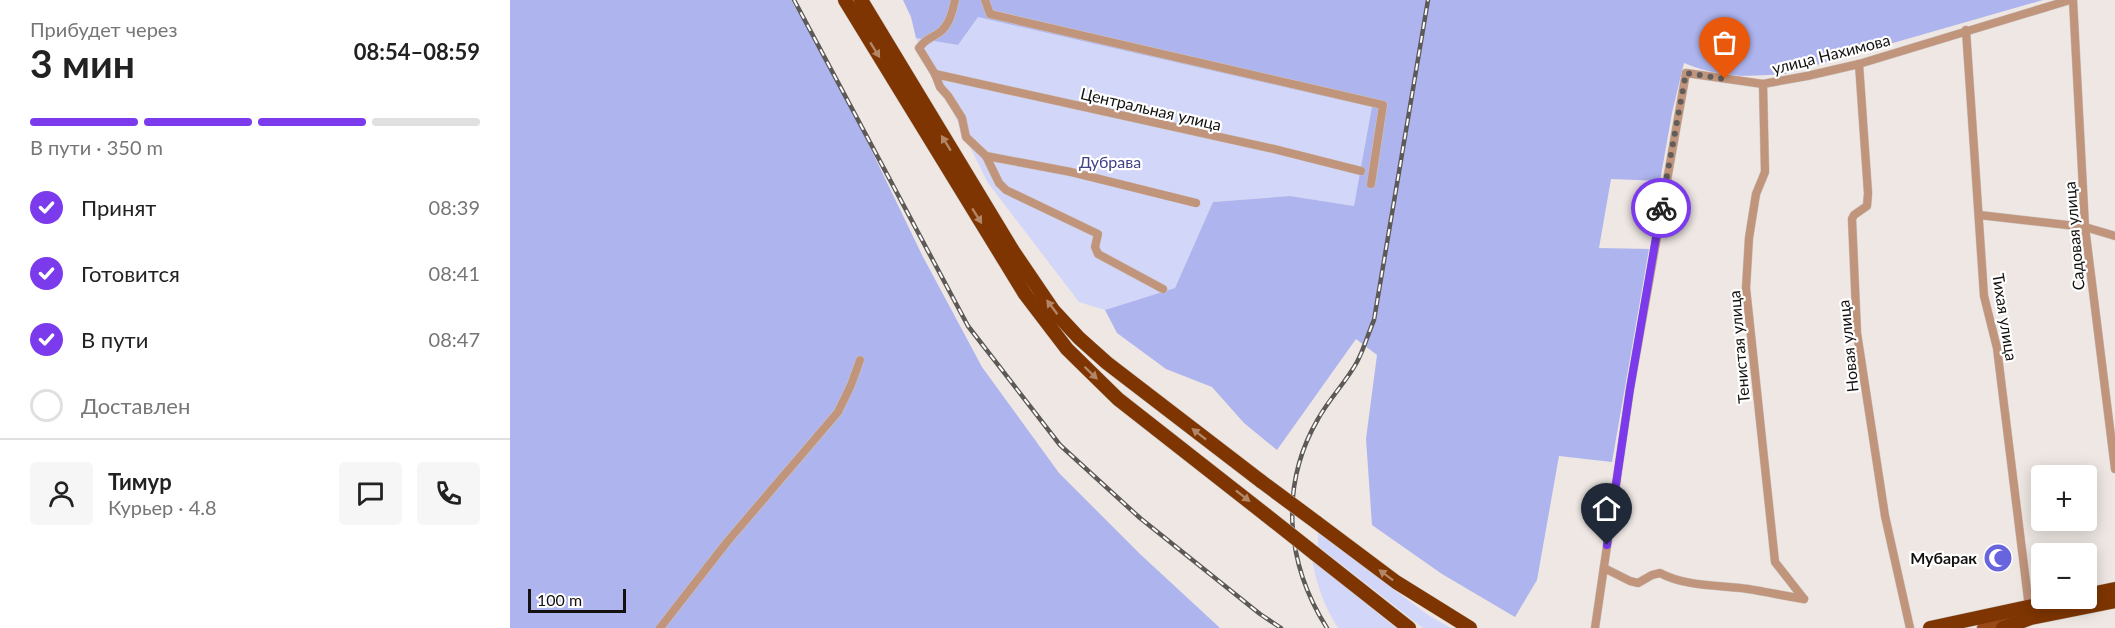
<!DOCTYPE html>
<html lang="ru">
<meta charset="utf-8">
<style>
body{margin:0;font-family:Lato,sans-serif;background:#f6f6f6;color:#222;height:100vh;display:flex;flex-direction:column;font-size:22px;white-space:nowrap}
*{box-sizing:border-box;margin:0}
p{font-size:20px;color:#767676}
.icon{flex:none;width:33px;height:33px;fill:none;stroke:currentColor;stroke-width:2;stroke-linecap:round;stroke-linejoin:round}
.map{position:relative;flex:1;overflow:hidden}
.drawer{display:flex;flex-direction:column;background:#fff;width:510px}
.drawer>*{flex:none}
.fabs{position:absolute;left:1521px;top:465px;display:grid;gap:12px}
.fabs a{display:grid;place-items:center;width:66px;height:66px;border-radius:6px;background:#fff;box-shadow:0 3px 15px #0003;font-size:30px}
.scale{position:absolute;left:18px;bottom:15px;width:98px;box-sizing:border-box;padding-left:6px;border:3px solid #141211;border-top:0;font-size:16px;line-height:21px;white-space:nowrap;color:#141211;-webkit-text-stroke:4px #fff;paint-order:stroke}
.pin{position:absolute;display:grid;place-items:center;width:51px;height:51px;color:#fff;margin:-62px -26px;border-radius:50% 50% 50% 0;rotate:-45deg;box-shadow:0 0 6px #0007}
.pin .icon{rotate:45deg}
.courier{position:absolute;display:grid;place-items:center;width:60px;height:60px;margin:-30px;border:4px solid #7c3aed;border-radius:50%;background:#fff;color:#222;box-shadow:0 2px 8px #0007}
.head em{font-style:normal;font-weight:700}
.head div{display:flex;flex-direction:column-reverse}
.head{display:flex;align-items:center;justify-content:space-between;height:102px;padding:0 30px}
h1{font-size:39px;font-weight:700;line-height:45px}
.bar{display:grid;grid-template-columns:repeat(4,1fr);gap:9px 6px;align-content:center;height:72px;padding:0 30px}
.bar i{height:8px;border-radius:4px;background:#e0e0e0}
.bar .active{background:#7c3aed}
.bar p{grid-column:span 4}
.line{display:flex;align-items:center;gap:15px;padding:0 30px;border-top:2px solid #e0e0e0}
.line div{flex:1}
.round{display:grid;place-items:center;flex:none;width:63px;height:63px;border-radius:6px;background:#f6f6f6}
ol{padding:0 30px;list-style:none}
li{display:flex;align-items:center;gap:18px;height:66px}
li p{margin-inline-start:auto}
li .icon{padding:6px;border-radius:50%;background:#7c3aed;color:#fff;stroke-width:4}
li:last-child{color:#767676}
li i{width:33px;height:33px;border:3px solid #e0e0e0;border-radius:50%}
main{display:flex;flex:1;min-height:0}
.map>svg:first-child{display:block}
</style>
<main>
<section class="drawer">
<div class="head"><div><h1>3 мин</h1><p>Прибудет через</p></div><em>08:54–08:59</em></div>
<div class="bar"><i class="active"></i><i class="active"></i><i class="active"></i><i></i><p>В пути · 350 m</p></div>
<ol>
<li><svg class="icon" aria-label="check" viewBox="0 0 24 24"><path d="M5 12l5 5 9-10"/></svg>Принят<p>08:39</p></li>
<li><svg class="icon" aria-label="check" viewBox="0 0 24 24"><path d="M5 12l5 5 9-10"/></svg>Готовится<p>08:41</p></li>
<li><svg class="icon" aria-label="check" viewBox="0 0 24 24"><path d="M5 12l5 5 9-10"/></svg>В пути<p>08:47</p></li>
<li><i></i>Доставлен</li>
</ol>
<div class="line" style="height:108px"><a class="round"><svg class="icon" aria-label="person" viewBox="0 0 24 24"><circle cx="12" cy="8" r="4"/><path d="M4 21q1-7 8-7t8 7"/></svg></a><div><b>Тимур</b><p>Курьер · 4.8</p></div><a class="round"><svg class="icon" aria-label="chat" viewBox="0 0 24 24"><path d="M4 5h16v11H9l-5 4z"/></svg></a><a class="round"><svg class="icon" aria-label="phone" viewBox="0 0 24 24"><path d="M5 4h4l2 5-3 2q2 4 5 5l2-3 5 2v4C11 20 4 13 5 4z"/></svg></a></div>
</section>
<div class="map">
<svg width="1605" height="628" viewBox="0 0 1605 628">
<rect width="100%" height="100%" fill="#eee7e3"/>
<g fill="#d2d6f9">
<polygon points="468,16 863,107 844,206 780,196 703,202 665,288 595,310 569,302 478,183 406,38 448,45"/>
<polygon points="808,533 918,615 941,628 913,628 808,546"/>
<path d="M802,560L886,628H828C814,606 807,586 802,560Z"/>
</g>
<g fill="#aeb4ee">
<polygon points="0,0 281,0 329,83 412,255 472,367 549,473 630,554 710,628 0,628"/>
<path d="M393,0H1533L1275,74C1235,77 1212,78 1174,63L1162,113L1150,181L1101,179L1089,248L1139,249L1102,462L1049,456L1027,580L1005,617L932,574L862,525L856,439L867,355L846,339L767,450L734,423L702,387L656,369L607,333L595,310L665,288L703,202L780,196L844,206L862,107L468,17L448,45L406,38L401,17Z"/>
</g>
<g fill="none" stroke-linecap="round" stroke-linejoin="round">
<g stroke="#cbc5c1" stroke-width="9">
<g id="street">
<path d="M445,0C442,12 440,24 430,32C421,39 417,37 409,48L425,74L430,87L438,96L452,118L456,137L476,156L489,183L496,190L588,234L585,247L588,254L653,289"/>
<polyline points="475,0 480,14 873,105 861,184"/>
<polyline points="1563,0 1575,227 1605,469"/>
<polyline points="1456,30 1474,296 1487,348 1519,607"/>
<polyline points="1349,64 1358,193 1357,206 1344,215 1342,219 1347,333 1375,516 1400,628"/>
<polyline points="425,74 764,149 851,171"/>
<polyline points="1253,84 1255,172 1246,194 1239,238 1236,288 1265,562 1294,599"/>
<polyline points="476,156 561,172 686,203"/>
<polyline points="1469,215 1575,227 1605,236"/>
<path d="M1094,568L1120,581L1128,583L1142,575L1150,573C1176,587 1210,585 1238,589C1257,592 1275,596 1294,599"/>
<polyline points="150,628 217,542 328,412 341,385 350,360"/>
<polyline points="1085,628 1120,389 1176,73 1253,84 1297,76 1349,64 1560,0"/>
</g>
</g>
<g stroke="#cbc5c1" stroke-width="14">
<polyline id="primary" points="1473,628 1501,622"/>
</g>
<g stroke="#cbc5c1" stroke-width="15">
<g id="highway">
<polyline points="335,0 515,294 557,349 608,399 756,515"/>
<polyline points="351,0 503,251 543,310 569,338 597,363 752,482"/>
<polyline points="806,522 886,582 960,628"/>
<polyline points="804,553 899,628"/>
<polyline points="1576,595 1605,589"/>
<polyline points="1420,628 1560,598"/>
<polyline points="1493,628 1521,618 1605,601"/>
</g>
</g>
<use href="#street" stroke="#c1947c" stroke-width="8"/>
<use href="#primary" stroke="#994918" stroke-width="12"/>
<use href="#highway" stroke="#7e3501" stroke-width="14"/>
<g stroke="#5d5957" stroke-width="4.5">
<g id="rail">
<polyline points="284,0 458,326 550,445 630,518 750,614 771,628"/>
<path d="M817,628C776,564 769,486 808,419C819,399 836,382 847,362C854,349 858,334 864,320L918,0"/>
</g>
</g>
<use href="#rail" stroke="#fff" stroke-width="2" stroke-dasharray="7" stroke-linecap="butt"/>
<g stroke="#cbc5c1" stroke-width="15" stroke-linecap="butt">
<g id="highway-bridge">
<polyline points="752,482 806,522"/>
<polyline points="756,515 804,553"/>
</g>
</g>
<use href="#highway-bridge" stroke="#7e3501" stroke-width="14"/>
</g>
<defs><path id="oneway-solid" d="M-6-.8H1V-3.2L6.5 0L1 3.2V.8H-6Z" transform="scale(1.5)"/></defs>
<g fill="#b28667">
<use href="#oneway-solid" transform="translate(365 50) rotate(58)"/>
<use href="#oneway-solid" transform="translate(436 143) rotate(-122)"/>
<use href="#oneway-solid" transform="translate(467 216) rotate(58)"/>
<use href="#oneway-solid" transform="translate(542 307) rotate(-127)"/>
<use href="#oneway-solid" transform="translate(581 373) rotate(44)"/>
<use href="#oneway-solid" transform="translate(689 434) rotate(-142)"/>
<use href="#oneway-solid" transform="translate(733 496) rotate(38)"/>
<use href="#oneway-solid" transform="translate(876 575) rotate(-143)"/>
</g>
<g fill="none" stroke-linecap="round" stroke-linejoin="round">
<polyline stroke="#605d5a" stroke-width="6" stroke-dasharray="0 10.8" points="1151,208 1176,73 1215,79"/>
<polyline stroke="#7c3aed" stroke-width="8" points="1097,545 1120,389 1151,208"/>
</g>
<defs>
<g id="mosque-disc" transform="scale(1.5)"><circle r="9.5" fill="#6764dd" stroke="#fff"/><path d="M3.5-4.9A6 6 0 1 0 3.5 4.9A5 5 0 1 1 3.5-4.9Z" fill="#fff"/></g>
</defs>
<g fill-rule="evenodd">
<use href="#mosque-disc" x="1488" y="558"/>
</g>
<g text-anchor="middle" stroke-width="4.5" stroke-linejoin="round" paint-order="stroke">
<g font-size="16" fill="#141211" stroke="#fff">
<text transform="translate(1321 54) rotate(-14)" y="6">улица Нахимова</text>
<text transform="translate(641 109) rotate(13)" y="6">Центральная улица</text>
<text transform="translate(1564 236) rotate(-95)" y="6">Садовая улица</text>
<text transform="translate(1495 317) rotate(81)" y="6">Тихая улица</text>
<text transform="translate(1338 346) rotate(-96)" y="6">Новая улица</text>
<text transform="translate(1229 347) rotate(-95)" y="6">Тенистая улица</text>
</g>
<g font-size="16" fill="#424288" stroke="#fff">
<text x="600" y="168">Дубрава</text>
</g>
<g font-size="16" font-weight="bold" fill="#141211" stroke="#fff" text-anchor="end">
<text x="1467" y="564">Мубарак</text>
</g>
</g>
</svg>
<div class="fabs">
<a>+</a>
<a>−</a>
</div>
<div class="scale">100 m</div>
<div class="pin" style="left:1215px;top:79px;background:#ea580c"><svg class="icon" aria-label="bag" viewBox="0 0 24 24"><path d="M5 8h14l-1 12H6zM9 8a3 3 0 0 1 6 0"/></svg></div>
<div class="pin" style="left:1097px;top:545px;background:#1f2937"><svg class="icon" aria-label="home" viewBox="0 0 24 24"><path d="M3 11l9-7 9 7M6 9v11h12V9"/></svg></div>
<div class="courier" style="left:1151px;top:208px"><svg class="icon" aria-label="bike" viewBox="0 0 24 24"><circle cx="6" cy="16" r="4"/><circle cx="18" cy="16" r="4"/><path d="M6 16l4-8h5l3 8M10 8l3 8H6M13 5h3"/></svg></div>
</div>
</main>
